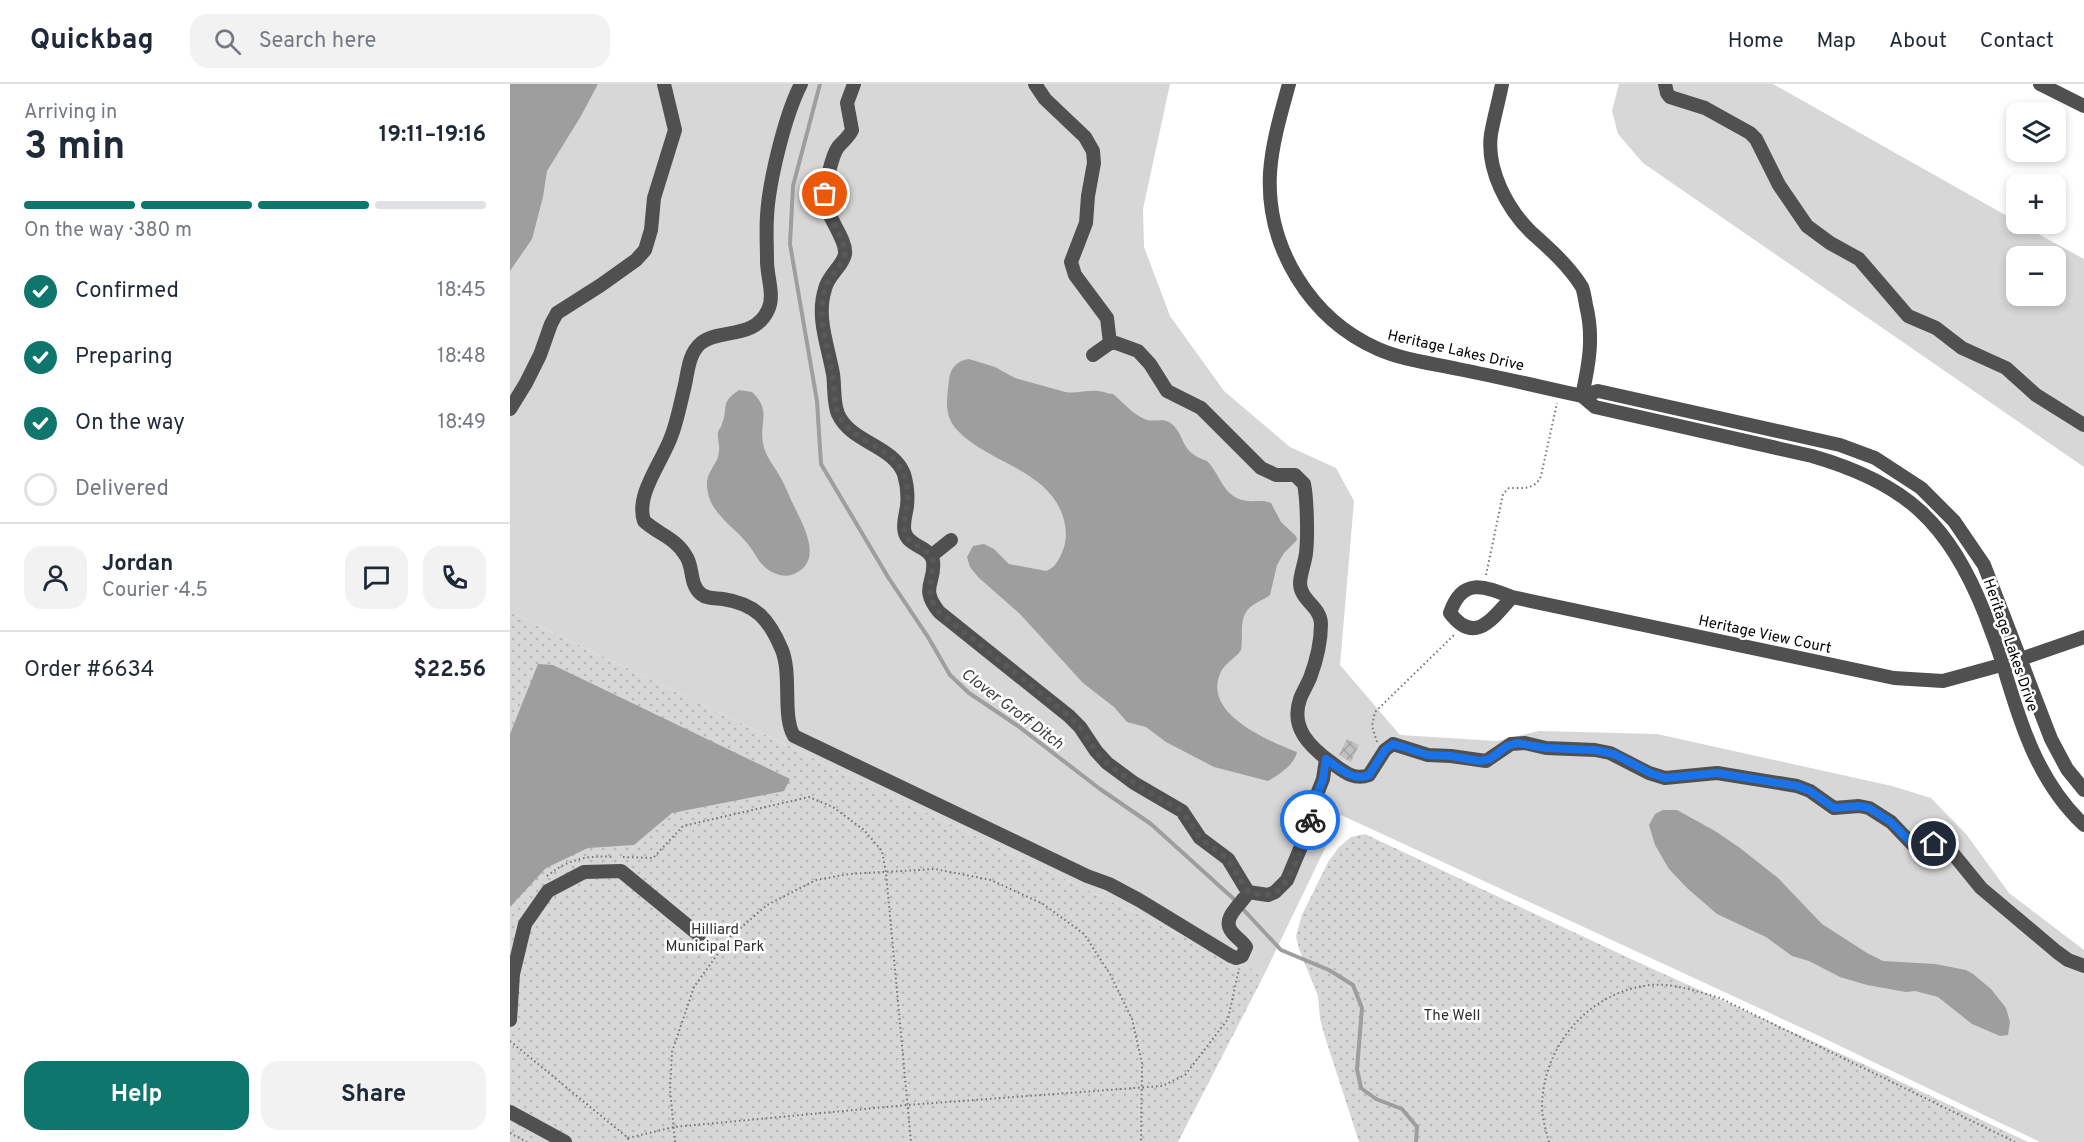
<!DOCTYPE html>
<meta charset="utf-8">
<style>
body{margin:0;font-family:Overpass,sans-serif;background:#f2f2f3;color:#1f2937;height:100vh;display:flex;flex-direction:column;font-size:22px;white-space:nowrap}
*{box-sizing:border-box;margin:0}
p{font-size:20px;color:#747a83}
.icon{flex:none;width:33px;height:33px;fill:none;stroke:currentColor;stroke-width:2;stroke-linecap:round;stroke-linejoin:round}
.map{position:relative;flex:1;overflow:hidden}
.panel{display:flex;flex-direction:column;background:#fff;width:510px}
.panel>*{flex:none}
.fabs{position:absolute;left:1496px;top:18px;display:grid;gap:12px}
.fabs a{display:grid;place-items:center;width:60px;height:60px;border-radius:12px;background:#fff;box-shadow:0 3px 9px #0003;font-size:30px}
.pin{position:absolute;display:grid;place-items:center;width:51px;height:51px;color:#fff;margin:-26px;border:3px solid #fff;border-radius:50%;box-shadow:0 2px 6px #0007}
.courier{position:absolute;display:grid;place-items:center;width:60px;height:60px;margin:-30px;border:4px solid #1a73e8;border-radius:50%;background:#fff;color:#222;box-shadow:0 2px 8px #0007}
.head em{font-style:normal;font-weight:700}
.head div{display:flex;flex-direction:column-reverse}
.head{display:flex;align-items:center;justify-content:space-between;height:102px;padding:0 24px}
h1{font-size:39px;font-weight:700;line-height:45px}
.bar{display:grid;grid-template-columns:repeat(4,1fr);gap:9px 6px;align-content:center;height:72px;padding:0 24px}
.bar i{height:8px;border-radius:4px;background:#e0e1e3}
.bar .selected{background:#0f766e}
.bar p{grid-column:span 4}
.line{display:flex;align-items:center;gap:15px;padding:0 24px;border-top:2px solid #e0e1e3}
.line div{flex:1}
.round{display:grid;place-items:center;flex:none;width:63px;height:63px;border-radius:18px;background:#f2f2f3}
ol{padding:0 24px;list-style:none}
li{display:flex;align-items:center;gap:18px;height:66px}
li p{margin-inline-start:auto}
li .icon{padding:6px;border-radius:50%;background:#0f766e;color:#fff;stroke-width:4}
li:last-child{color:#747a83}
li i{width:33px;height:33px;border:3px solid #e0e1e3;border-radius:50%}
.button{display:flex;gap:12px;margin-top:auto;padding:12px 24px}
.button a{flex:1;height:69px;border-radius:18px;background:#0f766e;color:#fff;font-size:24px;font-weight:700;line-height:69px;text-align:center}
.button a+a{background:#f2f2f3;color:#1f2937}
header{display:flex;align-items:center;gap:36px;box-sizing:border-box;height:84px;padding:0 30px;background:#fff;border-bottom:2px solid #e0e1e3}
header strong{font-size:28px}
nav{display:flex;gap:33px;margin-inline-start:auto;font-size:21px}
.search{width:420px;height:54px;background:#f2f2f3;display:flex;align-items:center;gap:15px;box-sizing:border-box;padding:0 21px;border-radius:18px;color:#747a83;font-size:22px}
main{display:flex;flex:1;min-height:0}
.map>svg:first-child{display:block}
</style>
<header>
<strong>Quickbag</strong>
<div class="search"><svg class="icon" aria-label="search" viewBox="0 0 24 24"><circle cx="10" cy="10" r="6"/><path d="M15 15l6 6"/></svg>Search here</div>
<nav><a>Home</a><a>Map</a><a>About</a><a>Contact</a></nav>
</header>
<main>
<section class="panel">
<div class="head"><div><h1>3 min</h1><p>Arriving in</p></div><em>19:11–19:16</em></div>
<div class="bar"><i class="selected"></i><i class="selected"></i><i class="selected"></i><i></i><p>On the way · 380 m</p></div>
<ol>
<li><svg class="icon" aria-label="check" viewBox="0 0 24 24"><path d="M5 12l5 5 9-10"/></svg>Confirmed<p>18:45</p></li>
<li><svg class="icon" aria-label="check" viewBox="0 0 24 24"><path d="M5 12l5 5 9-10"/></svg>Preparing<p>18:48</p></li>
<li><svg class="icon" aria-label="check" viewBox="0 0 24 24"><path d="M5 12l5 5 9-10"/></svg>On the way<p>18:49</p></li>
<li><i></i>Delivered</li>
</ol>
<div class="line" style="height:108px"><a class="round"><svg class="icon" aria-label="person" viewBox="0 0 24 24"><circle cx="12" cy="8" r="4"/><path d="M4 21q1-7 8-7t8 7"/></svg></a><div><b>Jordan</b><p>Courier · 4.5</p></div><a class="round"><svg class="icon" aria-label="chat" viewBox="0 0 24 24"><path d="M4 5h16v11H9l-5 4z"/></svg></a><a class="round"><svg class="icon" aria-label="phone" viewBox="0 0 24 24"><path d="M5 4h4l2 5-3 2q2 4 5 5l2-3 5 2v4C11 20 4 13 5 4z"/></svg></a></div>
<div class="line" style="height:78px"><div>Order #6634</div><b>$22.56</b></div>
<div class="button"><a>Help</a><a>Share</a></div>
</section>
<div class="map">
<svg width="1574" height="1058" viewBox="0 0 1574 1058">
<defs>
<pattern id="park-dots" width="8" height="8" patternUnits="userSpaceOnUse" patternTransform="scale(1.5)"><rect width="8" height="8" fill="#d7d7d7"/><path d="M2 2h.1M6 6h.1" fill="none" stroke="#b7b7b7" stroke-width="1.8" stroke-linecap="round"/></pattern>
<pattern id="building-cross-hatch" width="8" height="8" patternUnits="userSpaceOnUse" patternTransform="scale(1.5)"><rect width="8" height="8" fill="#c0c0c0"/><path d="M0 0l8 8M0 8l8-8" fill="none" stroke="#a3a3a3"/></pattern>
</defs>
<rect width="100%" height="100%" fill="#fff"/>
<g fill="#d7d7d7" fill-rule="evenodd">
<polygon points="0,0 660,0 633,125 634,163 660,232 714,307 780,363 826,384 844,417 830,581 890,651 987,657 1029,647 1147,650 1382,702 1421,714 1456,750 1499,809 1574,866 1574,1058 1530,1058 1305,950 831,731 754,891 0,528"/>
<path d="M1109,0H1263L1506,137V140H1510L1574,175V383L1133,79L1108,50L1102,27ZM1506,172H1545V212H1506Z"/>
</g>
<g fill="url(#park-dots)">
<polygon points="0,528 754,891 668,1058 0,1058"/>
<polygon points="855,750 1121,875 1351,979 1518,1058 849,1058 815,953 810,935 808,912 789,865 786,852 792,831 818,778 829,763 841,753"/>
</g>
<g fill="#9e9e9e">
<polygon points="0,0 88,0 71,32 37,87 33,113 22,155 0,187"/>
<path d="M459,275L485,283L505,294L555,308C566,310 577,306 588,307C593,307 597,310 603,310C614,319 623,331 637,336C644,338 652,334 659,338C677,350 667,367 697,377C710,390 712,410 732,416C743,419 751,415 761,419L771,438L786,452L787,456L774,469L767,481L760,511C755,515 749,517 743,521C727,532 734,549 731,566C725,575 714,579 710,590C693,630 759,657 787,668C784,681 770,690 758,697L704,683L656,658L636,643L617,638L604,623L573,599L510,530L468,493L460,483L457,473L463,462L474,460L484,465L499,480L536,487C546,484 551,472 554,463C557,453 556,445 554,436C541,386 480,380 448,347C433,332 437,315 439,296C440,284 448,276 459,275Z"/>
<path d="M229,306L242,308C262,327 249,337 253,359C255,372 263,380 269,391C275,400 278,410 283,420C292,439 314,475 286,489C279,493 271,492 264,489C250,483 246,470 237,459C224,443 202,430 198,409C193,387 208,383 209,367C210,361 207,354 208,348C209,345 211,344 212,340C219,322 209,320 229,306Z"/>
<polygon points="28,580 43,581 280,695 274,707 162,729 124,761 78,764 36,784 0,823 0,650"/>
<polygon points="1153,726 1167,726 1205,747 1230,764 1268,794 1312,840 1357,869 1373,877 1425,880 1456,886 1463,890 1481,905 1496,924 1500,938 1498,951 1490,952 1462,940 1428,913 1405,907 1396,908 1357,901 1330,893 1299,877 1282,872 1256,853 1207,830 1177,804 1159,785 1145,761 1139,741 1145,730"/>
</g>
<g fill="none" stroke-linecap="round" stroke-linejoin="round">
<g stroke="#9e9e9e" stroke-width="4">
<polyline points="310,0 283,102 280,160 307,317 311,380 378,493 418,553 440,591 459,609 508,642 590,705 641,740 726,817"/>
<polyline points="731,823 771,866 819,886 843,901 852,924 847,985 851,1004 866,1015 892,1025 907,1043 906,1058"/>
</g>
</g>
<polygon fill="url(#building-cross-hatch)" points="837,655 849,661 841,678 829,671"/>
<g fill="none" stroke-linecap="round" stroke-linejoin="round">
<g stroke="#727272" stroke-width="2" stroke-dasharray="1.5 3" stroke-linecap="butt">
<path d="M976,491L993,410L999,404C1013,404 1025,406 1031,392L1047,319"/>
<polyline points="867,658 862,642 865,628 944,551"/>
<polyline points="113,773 143,774 173,742 299,713 323,723 354,746 372,767 376,789 401,1058"/>
<path d="M37,792C58,775 78,771 104,773"/>
<polyline points="0,957 118,1054 118,1058"/>
<polyline points="0,1049 17,1058"/>
<polyline points="118,1054 164,1043 397,1021 652,1002 675,991 718,935 729,885"/>
<polyline points="165,1058 160,1005 162,968 184,903 219,854 257,821 306,796 339,790 425,785 481,796 533,820 574,850 600,890 622,935 632,979 631,1058"/>
<path d="M1039,1058C1036,1047 1032,1034 1032,1022C1033,964 1075,912 1133,902C1159,897 1185,907 1210,914L1505,1058"/>
</g>
<g stroke="#505050" stroke-width="14">
<path d="M291,0C275,31 259,97 257,132C256,147 257,162 257,177C257,193 265,212 258,226C244,256 210,244 191,259C178,270 178,289 174,305C170,321 167,338 161,353C152,378 125,411 134,437C148,450 166,454 176,472C184,484 179,500 191,510C197,515 205,514 213,515C246,520 259,535 272,566C282,591 272,633 284,652L577,792L599,800L629,816L721,872L726,874L732,872L736,863C732,856 723,852 720,845C713,832 733,819 738,808L718,775L690,754L672,727L624,699L597,679L586,667L570,643L559,632L429,528C409,503 426,499 423,477C420,462 399,463 395,449C392,440 396,431 397,422C398,412 397,400 394,390C383,361 341,359 328,330C323,318 325,303 323,290C318,262 306,233 315,205C318,191 333,182 335,170C337,155 316,133 315,115C314,105 322,71 328,63C333,57 339,53 342,46L337,19L344,0"/>
<polyline points="525,0 535,15 575,53 583,67 584,79 578,112 576,139 561,178 565,191 597,234 600,259"/>
<path d="M779,0C771,29 762,59 760,89C756,163 800,235 868,265C893,276 921,279 948,285C989,293 1031,303 1072,312L1085,323L1302,372C1396,399 1439,439 1475,530C1481,547 1488,563 1493,581C1510,639 1528,698 1574,741"/>
<path d="M992,0C989,16 984,33 981,50C976,85 997,125 1022,149C1040,165 1059,182 1072,203C1074,208 1075,215 1076,221C1084,253 1079,280 1072,312"/>
<polyline points="1155,0 1157,9 1160,13 1195,24 1240,49 1246,55 1269,101 1297,142 1320,159 1349,175 1398,232 1426,244 1452,264 1496,284 1526,311 1574,341"/>
<polyline points="1530,0 1574,22"/>
<path d="M583,271L600,259H606L628,267L640,280L657,307L691,324L751,384L766,391H785L794,400C797,414 798,453 796,469C795,479 790,490 790,500C791,517 811,523 811,540C811,557 806,578 800,594C797,601 793,607 790,615C780,644 800,663 822,679C833,687 844,697 859,691L875,666L883,660L918,671L941,672L976,677L1001,660L1015,659L1036,664L1085,666L1100,669L1139,689L1155,694L1207,689L1287,702L1300,707L1324,724L1349,722L1359,724L1381,738L1403,761H1430L1440,766L1471,804L1547,868L1558,876L1574,882"/>
<polyline points="1072,312 1088,307 1106,311 1330,361 1365,374 1411,404 1444,437 1474,481 1541,655 1557,685 1574,706"/>
<polyline points="0,325 16,299 30,271 41,240 47,229 91,201 126,176 135,166 141,146 144,114 165,46 154,0"/>
<polyline points="421,472 441,456"/>
<path d="M1002,513C983,534 965,562 940,529C952,493 974,502 1002,513L1384,594L1433,597L1502,578L1574,553"/>
<polyline points="738,808 758,811 765,808 777,796 798,746 804,718 813,695 816,675"/>
<polyline points="0,936 3,890 15,840 38,807 74,788 111,787 189,851"/>
<polyline points="0,1028 55,1058"/>
</g>
</g>
<g fill="none" stroke-linecap="round" stroke-linejoin="round">
<path stroke="#595959" stroke-width="6" stroke-dasharray="0 10.8" d="M315,110C315,131 336,156 335,169C334,182 317,192 314,208C308,236 317,262 322,289C325,302 323,317 328,329C339,357 374,359 389,382C397,393 399,408 397,421C396,430 392,440 395,448C398,462 417,463 423,476C422,499 414,508 429,528L559,632L570,643L590,673L607,687L635,706L672,727L690,754L718,775L738,808C746,810 758,813 766,808C782,798 796,754 800,736"/>
<path stroke="#1a73e8" stroke-width="8" d="M800,736L804,718L813,695L816,675C829,684 843,698 859,691L875,666L883,660L918,671L941,672L970,677L980,675L997,662L1007,659L1036,664L1085,666L1104,670L1140,689L1155,694L1207,689L1287,702L1300,707L1324,724L1349,722L1359,724L1381,738L1403,761L1424,760"/>
</g>
<g text-anchor="middle" stroke-width="5" stroke-linejoin="round" paint-order="stroke">
<g font-size="15" fill="#000" stroke="#fff">
<text transform="translate(946 266) rotate(13)" y="5">Heritage Lakes Drive</text>
<text transform="translate(1255 550) rotate(12)" y="5">Heritage View Court</text>
<text transform="translate(1501 561) rotate(71)" y="5">Heritage Lakes Drive</text>
</g>
<g font-size="15" fill="#2e2e2e" stroke="#fff">
<text x="205" y="850">Hilliard<tspan x="205" dy="17">Municipal Park</tspan></text>
<text x="942" y="936">The Well</text>
</g>
<g font-size="16" font-style="italic" fill="#3f3f3f" stroke="#fff">
<text transform="translate(503 624) rotate(37)" y="6">Clover Groff Ditch</text>
</g>
</g>
</svg>
<div class="fabs">
<a><svg class="icon" aria-label="layers" viewBox="0 0 24 24"><path d="M12 4l9 5-9 5-9-5zM3 14l9 5 9-5"/></svg></a>
<a>+</a>
<a>−</a>
</div>
<div class="pin" style="left:315px;top:110px;background:#ea580c"><svg class="icon" aria-label="bag" viewBox="0 0 24 24"><path d="M5 8h14l-1 12H6zM9 8a3 3 0 0 1 6 0"/></svg></div>
<div class="pin" style="left:1424px;top:760px;background:#1f2937"><svg class="icon" aria-label="home" viewBox="0 0 24 24"><path d="M3 11l9-7 9 7M6 9v11h12V9"/></svg></div>
<div class="courier" style="left:800px;top:736px"><svg class="icon" aria-label="bike" viewBox="0 0 24 24"><circle cx="6" cy="16" r="4"/><circle cx="18" cy="16" r="4"/><path d="M6 16l4-8h5l3 8M10 8l3 8H6M13 5h3"/></svg></div>
</div>
</main>
